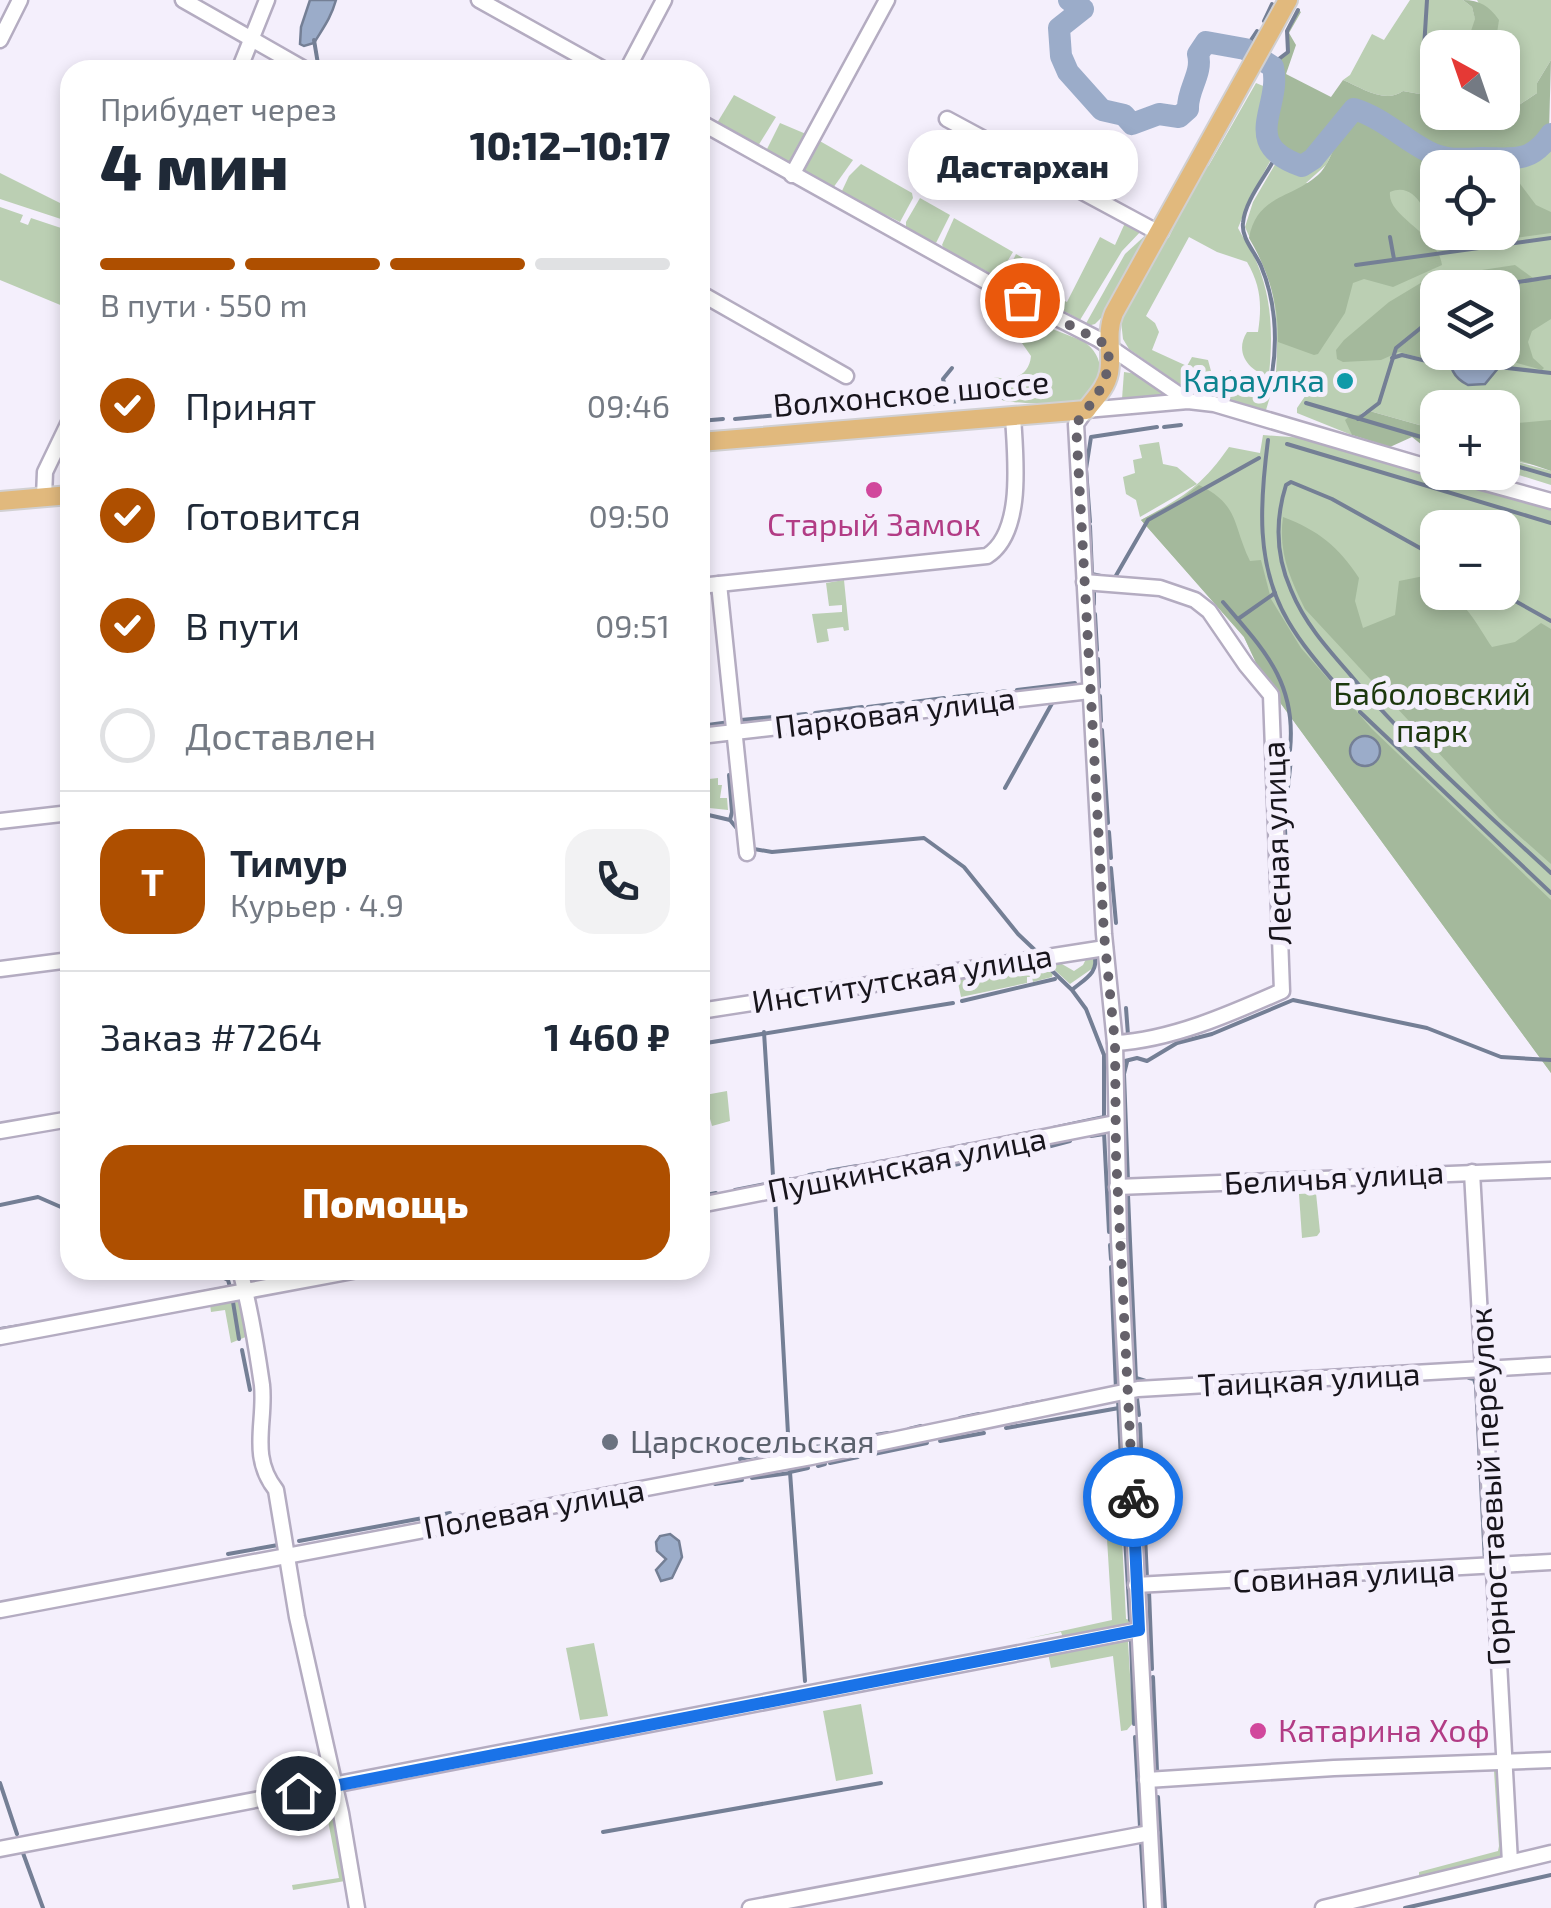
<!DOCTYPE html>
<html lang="ru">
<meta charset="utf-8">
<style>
body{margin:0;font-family:"Exo 2",sans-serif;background:#f2f2f3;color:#1f2937;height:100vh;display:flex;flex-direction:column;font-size:38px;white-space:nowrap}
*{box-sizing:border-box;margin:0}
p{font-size:32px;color:#747a83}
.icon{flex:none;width:55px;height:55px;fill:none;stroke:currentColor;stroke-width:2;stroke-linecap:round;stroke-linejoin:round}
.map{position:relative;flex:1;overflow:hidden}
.details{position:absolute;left:60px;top:60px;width:650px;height:1220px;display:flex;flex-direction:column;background:#fff;border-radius:30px;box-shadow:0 5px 15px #0003}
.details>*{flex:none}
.needle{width:65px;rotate:320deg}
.tools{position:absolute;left:1420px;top:30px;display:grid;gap:20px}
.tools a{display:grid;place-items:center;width:100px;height:100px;border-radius:20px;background:#fff;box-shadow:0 5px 15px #0003;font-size:50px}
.pin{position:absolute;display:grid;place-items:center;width:85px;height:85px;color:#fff;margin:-42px;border:5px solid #fff;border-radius:50%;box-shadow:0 2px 10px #0007}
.courier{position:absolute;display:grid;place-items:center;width:100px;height:100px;margin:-50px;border:8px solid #1a73e8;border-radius:50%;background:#fff;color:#222;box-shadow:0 2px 12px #0007}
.bubble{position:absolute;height:70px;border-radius:30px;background:#fff;box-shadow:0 5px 15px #0003;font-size:32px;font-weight:800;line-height:70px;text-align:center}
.headline em{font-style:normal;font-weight:800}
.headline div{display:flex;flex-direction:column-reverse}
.headline{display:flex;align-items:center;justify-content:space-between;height:170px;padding:0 40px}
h1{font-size:65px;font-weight:800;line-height:75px}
.bar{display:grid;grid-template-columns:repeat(4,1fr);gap:15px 10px;align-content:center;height:120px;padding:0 40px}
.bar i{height:12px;border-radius:8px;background:#e0e1e3}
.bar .selected{background:#ae4f00}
.bar p{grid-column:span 4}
.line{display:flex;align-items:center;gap:25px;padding:0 40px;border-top:2px solid #e0e1e3}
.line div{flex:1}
.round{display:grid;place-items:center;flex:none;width:105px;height:105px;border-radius:30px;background:#f2f2f3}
ol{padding:0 40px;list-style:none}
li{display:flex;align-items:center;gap:30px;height:110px}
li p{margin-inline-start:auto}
li .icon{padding:10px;border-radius:50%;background:#ae4f00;color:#fff;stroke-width:4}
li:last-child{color:#747a83}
li i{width:55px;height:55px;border:5px solid #e0e1e3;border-radius:50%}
.button{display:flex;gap:20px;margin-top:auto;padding:20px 40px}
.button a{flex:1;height:115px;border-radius:30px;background:#ae4f00;color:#fff;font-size:40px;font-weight:800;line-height:115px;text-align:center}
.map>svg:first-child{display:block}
</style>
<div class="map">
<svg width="1551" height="1908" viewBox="0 0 1551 1908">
<rect width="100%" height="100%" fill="#f4effc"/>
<g fill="#bbcfb3" fill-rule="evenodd">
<path d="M1410,0H1463L1472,7L1483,47L1438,48L1437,91L1425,95L1403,91C1385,104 1362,88 1343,80L1350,75L1372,34L1384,40Z"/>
<polygon points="1477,0 1551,0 1551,60 1537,83 1537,93 1519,105 1502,128 1494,128 1490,122 1496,113 1502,112 1503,54 1505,52"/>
<path d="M1256,83L1268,88L1262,127L1273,156L1250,198L1238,228C1244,240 1252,251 1257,263C1272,299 1273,336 1269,374L1273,377C1251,374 1233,354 1247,332H1258C1262,305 1261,286 1247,262L1217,252L1189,237L1146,316L1155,323L1159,332L1152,350L1187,366L1192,357L1208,360L1211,371L1227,376L1230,370L1253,385L1272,390L1266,410L1186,389L1129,349L1123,339L1121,321L1144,280L1150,258L1169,237L1196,180L1209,165Z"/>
<polygon points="734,95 776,117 758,146 717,123"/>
<polygon points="825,97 792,163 766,151 780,123 806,134"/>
<path d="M1351,117L1326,165L1306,183L1384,185L1437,193L1438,232H1502L1503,197L1526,194L1506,165L1528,160L1551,140V468L1514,461L1551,471V485L1503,470L1502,408H1438L1437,430L1366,410L1359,416H1350L1352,435L1359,438L1297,413V408L1312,386L1276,373C1278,334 1278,299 1263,263C1258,251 1250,240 1245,227L1253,202L1277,161L1305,171ZM1438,288H1502V352H1438Z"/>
<polygon points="818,140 853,160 833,188 803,171 802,166"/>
<polygon points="861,164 912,193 913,198 900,222 841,193 849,176"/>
<polygon points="0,173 70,208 70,222 0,199"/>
<polygon points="920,198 950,215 936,243 906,229 906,222"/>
<polygon points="0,207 23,215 20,222 28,225 31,218 70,231 70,309 0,280"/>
<polygon points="954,218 1013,252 998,277 946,251 942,245"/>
<polygon points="1125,223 1143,229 1122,251 1080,320 1066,312 1053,309 1056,297 1067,302 1100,237 1115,245"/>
<polygon points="1149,232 1102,317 1095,324 1084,327 1125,254"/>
<polygon points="1016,254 1032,263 1027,272 1031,285 1023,292 1003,281"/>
<path d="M996,307L1083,341C1110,359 1104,393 1073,403C1067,405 1005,403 1002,400C996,395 995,384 994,377C1012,381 1029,377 1031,356L1017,336L989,322Z"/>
<polygon points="1124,372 1137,374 1167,394 1122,399"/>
<path d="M1263,435L1304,438L1551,510V1073L1265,682L1244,637L1141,520C1183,497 1201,487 1229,447L1260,453ZM1438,528H1502V592H1438Z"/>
<polygon points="1159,442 1163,464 1177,467 1197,484 1140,517 1136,500 1126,494 1123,477 1135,473 1133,460 1142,458 1139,445"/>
<polygon points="844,580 849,630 844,631 843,627 827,629 829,641 817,643 812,614 842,612 842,605 829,606 826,583"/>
<polygon points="718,778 718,785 722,785 720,798 727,798 728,810 700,807 700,780"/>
<polygon points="1088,955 1095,959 1093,968 1070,984 1048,964 1045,967 1053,973 1052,977 1033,982 1032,977 1027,977 1027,983 961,997 957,978 960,974 1015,967 1015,974 1034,971 1045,961 1055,960 1074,971 1083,965"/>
<polygon points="727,1091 730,1121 712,1126 707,1108 710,1106 705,1095"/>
<polygon points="1316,1193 1320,1232 1317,1236 1302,1238 1299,1194"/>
<polygon points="240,1297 248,1336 231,1343 225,1310 211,1312 210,1304"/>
<polygon points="1122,1538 1126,1619 1131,1620 1131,1625 1063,1638 1061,1632 1025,1639 1112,1620 1107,1539"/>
<polygon points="1129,1638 1132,1641 1128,1642 1133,1723 1127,1730 1121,1731 1113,1656 1051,1668 1048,1653"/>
<polygon points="594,1643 608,1716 580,1720 566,1648"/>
<polygon points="861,1704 873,1774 836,1781 823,1711"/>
<polygon points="1500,1767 1504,1855 1502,1859 1419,1881 1419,1872 1498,1851 1499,1846 1494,1771 1436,1773 1436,1768"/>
<polygon points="331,1791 349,1873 345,1881 293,1890 292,1885 339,1878 325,1805 308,1806 306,1796"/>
</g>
<g fill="#a4b99c">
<path d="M1463,0C1480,0 1489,6 1499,20L1497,33L1507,45L1505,53L1503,54L1502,48L1483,47L1470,34L1475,19L1472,7Z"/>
<path d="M1298,10L1301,12L1289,33L1296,45L1286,74L1331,97L1343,80C1362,88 1385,104 1403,91L1425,95L1435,89L1437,91L1438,112L1496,113L1490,122L1495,128H1502L1519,105L1537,93V83L1551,60L1549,131L1536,144L1517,155L1450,156L1426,146L1397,126L1356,106L1331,123L1308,160L1302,164C1243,141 1287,101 1274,63L1288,52L1287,31Z"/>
<path d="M1358,114C1392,126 1418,153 1452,166L1438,168L1437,230C1425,214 1416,181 1390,192C1387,217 1437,232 1442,265L1393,287L1364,279L1353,283L1345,313L1318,354L1314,355L1278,342C1279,304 1268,270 1249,238C1257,193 1295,199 1321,172C1335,156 1339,123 1358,114Z"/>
<polygon points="1498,163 1506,165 1536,205 1551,212 1551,233 1515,238 1510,226 1503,220 1502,168 1493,167"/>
<polygon points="1515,265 1537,281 1551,279 1551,319 1532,331 1528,342 1533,358 1544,368 1542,370 1517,363 1503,352 1502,288 1438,288 1438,352 1441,353 1438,362 1399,352 1381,360 1343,362 1337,359 1336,350 1344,340 1389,302 1429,278"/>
<polygon points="1366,410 1437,430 1437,457 1412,437 1390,447 1352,435 1345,420 1350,416 1363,414"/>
<polygon points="1551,420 1551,471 1507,456 1503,449 1505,431 1518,423"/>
<path d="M1199,485C1240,505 1232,524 1250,561L1261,560L1271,599L1301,648L1372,729L1551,900V1073L1265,682L1244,637L1141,520L1181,499Z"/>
<path d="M1283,517C1318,530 1339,547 1359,578L1355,601L1363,628L1395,615L1399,581L1424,576L1437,586L1438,592C1463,593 1479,629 1492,647L1515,642L1541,623L1551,629V864L1499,818L1305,609C1290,578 1278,552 1283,517Z"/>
</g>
<g fill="#9bacc9" stroke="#747f95" stroke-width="2.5">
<path d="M310,0H336C331,18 323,28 314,43L304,46L300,44L301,27Z"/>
<path d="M1452,353H1498L1499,367L1485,384L1468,385C1454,378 1448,368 1452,353Z"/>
<circle cx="1365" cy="751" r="15"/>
<polygon points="670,1534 679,1541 682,1557 672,1578 661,1581 656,1570 666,1559 657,1551 656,1542 660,1536"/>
</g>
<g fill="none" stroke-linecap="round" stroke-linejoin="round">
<g stroke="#747f95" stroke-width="4">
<polyline points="1264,21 1272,4"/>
<polyline points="314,40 319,70"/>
<polyline points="1424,48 1427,0"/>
<polyline points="1245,49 1257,31"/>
<polyline points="1271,65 1288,52 1287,31 1298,10"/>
<polyline points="1390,237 1394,259"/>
<polyline points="1356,265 1551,238"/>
<polyline points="1479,288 1551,277"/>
<polyline points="1392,358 1402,355 1451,367"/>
<polyline points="1499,367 1551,373"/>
<path d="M1272,374C1278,338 1275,299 1261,266C1255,252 1241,238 1243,223C1245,199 1268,174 1278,152"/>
<polyline points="1003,398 1051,393"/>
<polyline points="1306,403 1438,442"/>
<polyline points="946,404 947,393 943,379 952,368"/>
<polyline points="885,408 992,398"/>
<polyline points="821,411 873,406"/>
<polyline points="735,419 812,412"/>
<polyline points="1358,419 1379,403 1396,348 1438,314"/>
<polyline points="700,421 723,419"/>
<polyline points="1164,427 1181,425"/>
<path d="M1268,440C1260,502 1255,565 1288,621C1306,652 1332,679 1355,707"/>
<polyline points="1287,444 1551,523"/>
<polyline points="1502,462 1551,476"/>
<polyline points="1090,522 1086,469 1091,437 1157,427"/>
<polyline points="1090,526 1092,574 1105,577"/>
<path d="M1438,558L1332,499L1291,482L1286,485C1275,520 1276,556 1291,590C1304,622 1326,647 1348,672C1409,745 1481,808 1551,873"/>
<polyline points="1114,579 1148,520 1259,458"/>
<polyline points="1094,589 1094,604"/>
<polyline points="1499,592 1551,621"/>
<path d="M1223,602C1263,649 1297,682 1290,750"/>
<polyline points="1095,614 1097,650"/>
<polyline points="1238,619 1275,593"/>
<polyline points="1098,659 1099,687"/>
<polyline points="1017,690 1075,683"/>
<polyline points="995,693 1006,691"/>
<polyline points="1100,696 1101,721"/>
<polyline points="954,697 983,694"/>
<polyline points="913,702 944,698"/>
<polyline points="897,704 903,703"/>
<polyline points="868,707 892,704"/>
<polyline points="1360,712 1551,893"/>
<polyline points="815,713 862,707"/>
<polyline points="741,720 806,714"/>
<polyline points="700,726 730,722"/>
<polyline points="1102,730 1108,823"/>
<polyline points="729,775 732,812 730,820"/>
<polyline points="1005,788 1055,698"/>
<polyline points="700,813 730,820 739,831"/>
<polyline points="1285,815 1291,759"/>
<polyline points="1285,827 1286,857"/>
<polyline points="1109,832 1111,858"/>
<polyline points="751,844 754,849 772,852 924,838 964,867 1018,934 1037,952"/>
<polyline points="1111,868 1116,923"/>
<polyline points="1286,875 1286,899"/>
<polyline points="1046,965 1072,990 1086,1009 1104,1055 1109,1057"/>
<path d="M1073,989C1085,979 1100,972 1094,954"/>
<polyline points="962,1001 1055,979"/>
<polyline points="1126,1008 1128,1035"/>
<polyline points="764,1032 773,1176"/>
<polyline points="700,1044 953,1003"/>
<polyline points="1125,1061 1137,1058 1147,1061 1177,1043 1212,1034 1293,1000 1427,1028 1501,1057 1551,1060"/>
<polyline points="1127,1062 1124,1074 1128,1181"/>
<polyline points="1053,1128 1104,1117 1104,1055"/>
<polyline points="1104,1132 1109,1232"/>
<polyline points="1091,1136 1104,1134"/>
<polyline points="983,1142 1038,1131"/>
<polyline points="957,1147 970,1144"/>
<polyline points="905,1157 942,1150"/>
<polyline points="989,1157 1024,1150 1028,1152 1070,1141"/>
<polyline points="878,1162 892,1160"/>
<polyline points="927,1170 964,1163"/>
<polyline points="828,1171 857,1166"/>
<polyline points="809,1175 820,1173"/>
<polyline points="735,1190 791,1179"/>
<polyline points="1128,1195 1136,1380"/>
<polyline points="700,1196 716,1193"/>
<polyline points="775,1197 789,1452"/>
<polyline points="0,1205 38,1197 70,1211"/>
<polyline points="1110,1245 1111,1259"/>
<polyline points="1111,1267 1116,1390"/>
<polyline points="208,1270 228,1280 230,1287"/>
<polyline points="306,1271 310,1270"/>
<polyline points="260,1280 270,1270"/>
<polyline points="233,1302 239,1339"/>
<polyline points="98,1312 230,1287"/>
<polyline points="0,1329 40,1323"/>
<polyline points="242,1350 250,1390"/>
<polyline points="1136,1378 1149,1382"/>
<polyline points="1469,1378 1474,1379 1476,1385 1485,1562"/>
<polyline points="1137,1398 1139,1415"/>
<polyline points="1118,1400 1121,1460"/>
<polyline points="1024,1405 1046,1401"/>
<polyline points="1003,1410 1016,1407"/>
<polyline points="960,1418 979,1414"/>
<polyline points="1140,1424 1147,1578"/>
<polyline points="1006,1428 1119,1408"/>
<polyline points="909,1429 921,1426"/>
<polyline points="838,1441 888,1433"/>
<polyline points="940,1441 984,1433"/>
<polyline points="783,1450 825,1444"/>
<polyline points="869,1455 927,1443"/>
<polyline points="740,1459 774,1452"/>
<polyline points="830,1463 858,1457"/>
<polyline points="818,1466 825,1464"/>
<polyline points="752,1478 790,1473"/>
<polyline points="1123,1483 1124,1527"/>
<polyline points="715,1484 742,1480"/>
<polyline points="1125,1538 1130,1620"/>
<polyline points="299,1541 450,1513"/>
<polyline points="228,1554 278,1545"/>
<polyline points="1149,1591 1152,1669"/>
<polyline points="1131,1641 1134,1724"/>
<polyline points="1153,1677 1157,1771"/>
<polyline points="805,1681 790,1472 808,1468"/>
<polyline points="1135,1737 1140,1827"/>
<polyline points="0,1783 17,1834"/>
<polyline points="1158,1797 1165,1908"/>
<polyline points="603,1832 881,1783"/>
<polyline points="1141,1843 1145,1908"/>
<polyline points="23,1853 43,1908"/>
<polyline points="1405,1908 1551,1875"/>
</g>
<path stroke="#9bacc9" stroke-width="22" d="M1069,0L1083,9L1059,28L1061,56L1068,72L1102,110L1124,115L1132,124L1159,114L1179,117L1188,109C1187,89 1203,74 1198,54L1206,42L1245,49L1273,67C1282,108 1238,144 1302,166L1313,159L1354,109C1383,118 1403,139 1429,152C1446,161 1464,159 1482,158C1514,158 1530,164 1551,134"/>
<g stroke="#b4acc1" stroke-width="19">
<g id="minor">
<polyline points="183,0 306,70"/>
<polyline points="479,0 605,70"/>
<polyline points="0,40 20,0"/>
<polyline points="239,70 267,0"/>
<polyline points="627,70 664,0"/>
<polyline points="947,119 1157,232"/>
<polyline points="700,122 996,287 1098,339 1187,400"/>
<polyline points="792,175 887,0"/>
<polyline points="700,293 846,376"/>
<polyline points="1446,472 1551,501"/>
<polyline points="44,497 45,472 70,420"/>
<path d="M1084,582L1160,588L1195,600L1209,611L1246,665L1271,695L1282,991C1230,1014 1171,1040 1115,1043"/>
<polyline points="719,584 747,853"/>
<path d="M700,586L987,556C1025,532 1015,455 1013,416"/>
<polyline points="700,736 1090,691"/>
<polyline points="0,821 70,813"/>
<polyline points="0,969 70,960"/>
<polyline points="700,1011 1105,948"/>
<polyline points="0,1131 70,1119"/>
<polyline points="1472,1172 1510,1862"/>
<polyline points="1117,1187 1551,1170"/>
<polyline points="700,1205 1115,1123"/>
<path d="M240,1270C249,1304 257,1350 262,1385C266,1422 249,1456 276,1490L297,1617L341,1813L357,1908"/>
<polyline points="0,1337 358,1270"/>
<polyline points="1136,1585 1551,1562"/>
<polyline points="0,1610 811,1457 1138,1389 1551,1365"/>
<polyline points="1147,1780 1334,1768 1551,1760"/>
<polyline points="0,1849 1139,1630"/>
<polyline points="750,1908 1150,1833"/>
<polyline points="1154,1908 1119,1239 1115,1043 1104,934 1076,424 1086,410 1188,401 1214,404 1438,470"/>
<polyline points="1323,1908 1551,1853"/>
</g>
</g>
<g stroke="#d1d0d2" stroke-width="22">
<g id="major">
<path d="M700,442L1086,410C1095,398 1106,388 1109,373C1113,353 1105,334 1114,313L1288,0"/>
<polyline points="0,501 70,495"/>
</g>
</g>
<use href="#minor" stroke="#fff" stroke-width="14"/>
<use href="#major" stroke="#e1b97d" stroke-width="18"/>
</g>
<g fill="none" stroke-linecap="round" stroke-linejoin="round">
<path stroke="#65616a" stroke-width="10" stroke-dasharray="0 18" d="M1022,300L1098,340L1108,346C1112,382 1095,397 1076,424L1104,934L1115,1043L1116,1155L1133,1497"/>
<polyline stroke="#1a73e8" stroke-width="12" points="298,1793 1139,1630 1133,1497"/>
</g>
<circle fill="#0f9aa8" stroke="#f4effc" stroke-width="4" cx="1345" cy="381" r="10"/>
<g fill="#d1479c" stroke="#f4effc" stroke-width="4">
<circle cx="874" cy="490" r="10"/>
<circle cx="1258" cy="1731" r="10"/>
</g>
<circle fill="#6b7280" stroke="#f4effc" stroke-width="4" cx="610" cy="1442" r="10"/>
<g text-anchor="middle" stroke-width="10" stroke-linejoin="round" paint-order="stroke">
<g font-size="32" fill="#0d838f" stroke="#f4effc" text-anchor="end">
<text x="1325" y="392">Караулка</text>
</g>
<g font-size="32" fill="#18151c" stroke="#f4effc">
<text transform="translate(911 394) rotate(-5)" y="11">Волхонское шоссе</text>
<text transform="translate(895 713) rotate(-7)" y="11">Парковая улица</text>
<text transform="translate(1277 843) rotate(-92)" y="11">Лесная улица</text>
<text transform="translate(902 979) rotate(-9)" y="11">Институтская улица</text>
<text transform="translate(907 1165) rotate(-11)" y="11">Пушкинская улица</text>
<text transform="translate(1334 1178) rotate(-3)" y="11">Беличья улица</text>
<text transform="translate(1309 1380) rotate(-3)" y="11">Таицкая улица</text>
<text transform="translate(1490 1487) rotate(-93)" y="11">Горностаевый переулок</text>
<text transform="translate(534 1509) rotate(-10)" y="11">Полевая улица</text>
<text transform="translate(1344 1576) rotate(-3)" y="11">Совиная улица</text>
</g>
<g font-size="32" fill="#b23c85" stroke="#f4effc">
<text x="874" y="536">Старый Замок</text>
<text x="1278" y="1742" text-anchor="start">Катарина Хоф</text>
</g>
<g font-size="32" fill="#1c380d" stroke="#f4effc">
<text x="1432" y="705">Баболовский<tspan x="1432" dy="37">парк</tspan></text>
</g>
<g font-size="32" fill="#5b616d" stroke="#f4effc" text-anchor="start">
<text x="630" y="1453">Царскосельская</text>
</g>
</g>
</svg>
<div class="tools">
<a><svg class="needle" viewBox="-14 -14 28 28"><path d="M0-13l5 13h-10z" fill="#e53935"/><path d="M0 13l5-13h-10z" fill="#747a83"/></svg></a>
<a><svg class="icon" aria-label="locate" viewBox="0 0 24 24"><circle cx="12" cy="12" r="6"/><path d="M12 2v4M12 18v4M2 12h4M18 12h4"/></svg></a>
<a><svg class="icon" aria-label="layers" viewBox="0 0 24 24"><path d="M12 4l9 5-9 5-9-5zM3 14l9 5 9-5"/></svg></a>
<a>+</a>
<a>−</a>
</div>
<div class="pin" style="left:1022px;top:300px;background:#ea580c"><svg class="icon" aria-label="bag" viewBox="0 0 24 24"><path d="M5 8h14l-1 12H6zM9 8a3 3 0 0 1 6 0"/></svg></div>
<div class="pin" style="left:298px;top:1793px;background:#1f2937"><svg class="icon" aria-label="home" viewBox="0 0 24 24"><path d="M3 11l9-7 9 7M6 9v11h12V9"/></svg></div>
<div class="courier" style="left:1133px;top:1497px"><svg class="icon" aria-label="bike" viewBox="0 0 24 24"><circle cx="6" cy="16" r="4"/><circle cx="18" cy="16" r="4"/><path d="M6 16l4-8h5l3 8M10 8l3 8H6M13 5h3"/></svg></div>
<div class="bubble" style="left:908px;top:130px;width:230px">Дастархан</div>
<section class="details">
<div class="headline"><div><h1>4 мин</h1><p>Прибудет через</p></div><em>10:12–10:17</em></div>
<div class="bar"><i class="selected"></i><i class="selected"></i><i class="selected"></i><i></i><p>В пути · 550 m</p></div>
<ol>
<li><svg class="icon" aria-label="check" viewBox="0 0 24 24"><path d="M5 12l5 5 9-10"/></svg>Принят<p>09:46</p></li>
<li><svg class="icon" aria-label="check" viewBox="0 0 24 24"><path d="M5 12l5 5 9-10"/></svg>Готовится<p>09:50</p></li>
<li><svg class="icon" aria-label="check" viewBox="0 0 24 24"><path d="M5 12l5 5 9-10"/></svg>В пути<p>09:51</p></li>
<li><i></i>Доставлен</li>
</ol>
<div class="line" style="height:180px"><b class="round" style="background:#ae4f00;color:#fff">Т</b><div><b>Тимур</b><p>Курьер · 4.9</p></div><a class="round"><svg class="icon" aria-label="phone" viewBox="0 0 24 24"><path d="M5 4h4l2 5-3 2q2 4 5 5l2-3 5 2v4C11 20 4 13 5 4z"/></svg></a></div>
<div class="line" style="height:130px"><div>Заказ #7264</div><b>1 460 ₽</b></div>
<div class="button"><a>Помощь</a></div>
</section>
</div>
